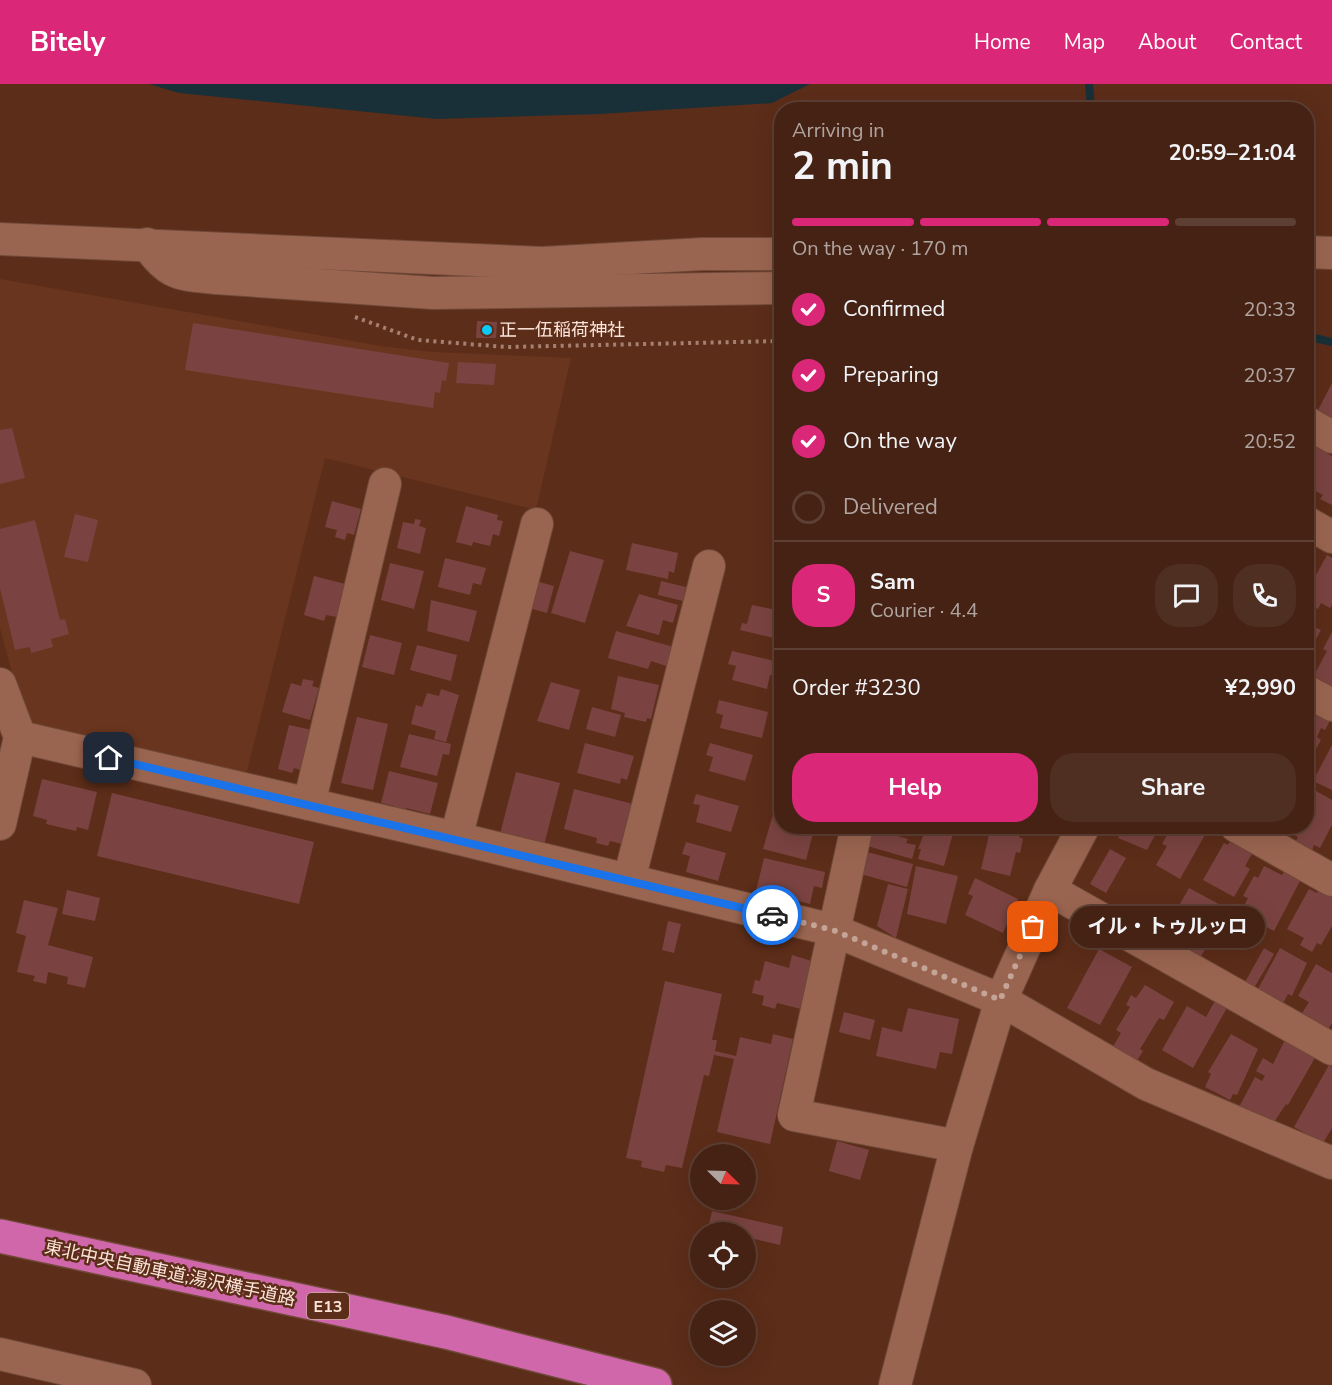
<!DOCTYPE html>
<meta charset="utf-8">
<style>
body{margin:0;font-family:"Nunito Sans","Noto Sans JP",sans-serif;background:#4f2f21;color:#f1f3f6;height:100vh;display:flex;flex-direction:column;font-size:22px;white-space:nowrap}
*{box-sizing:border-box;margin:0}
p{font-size:20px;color:#b0a4a0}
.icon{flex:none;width:33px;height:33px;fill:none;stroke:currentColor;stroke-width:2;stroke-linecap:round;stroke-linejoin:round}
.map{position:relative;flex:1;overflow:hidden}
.sheet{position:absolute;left:774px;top:18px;width:540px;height:732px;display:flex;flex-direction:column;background:#452213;border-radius:24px;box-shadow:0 6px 24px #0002,0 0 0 2px #5d3f33}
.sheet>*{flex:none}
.needle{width:39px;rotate:113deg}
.fabs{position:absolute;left:690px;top:1060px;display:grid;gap:12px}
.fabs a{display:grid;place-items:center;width:66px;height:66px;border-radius:50%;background:#452213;box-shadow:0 6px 24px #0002,0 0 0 2px #5d3f33;font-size:30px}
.pin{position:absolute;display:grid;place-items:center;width:51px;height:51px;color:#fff;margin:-26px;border-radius:12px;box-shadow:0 3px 9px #0006}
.courier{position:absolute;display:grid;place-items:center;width:60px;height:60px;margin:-30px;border:4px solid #1a73e8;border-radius:50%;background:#fff;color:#222;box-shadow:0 2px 8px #0007}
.bubble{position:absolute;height:42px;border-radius:21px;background:#452213;box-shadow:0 6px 24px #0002,0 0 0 2px #5d3f33;font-size:20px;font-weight:700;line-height:42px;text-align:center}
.overview em{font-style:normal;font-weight:700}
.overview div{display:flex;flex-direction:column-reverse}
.overview{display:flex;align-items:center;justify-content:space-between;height:102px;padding:0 18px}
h1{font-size:39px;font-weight:700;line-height:45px}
.bar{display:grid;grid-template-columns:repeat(4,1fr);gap:9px 6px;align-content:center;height:72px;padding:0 18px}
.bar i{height:8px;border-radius:4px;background:#5d3f33}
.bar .on{background:#db2777}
.bar p{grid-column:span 4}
.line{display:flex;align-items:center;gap:15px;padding:0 18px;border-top:2px solid #5d3f33}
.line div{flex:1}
.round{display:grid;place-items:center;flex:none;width:63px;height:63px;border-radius:24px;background:#4f2f21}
ol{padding:0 18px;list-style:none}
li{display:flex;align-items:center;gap:18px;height:66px}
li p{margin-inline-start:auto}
li .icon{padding:6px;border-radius:50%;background:#db2777;color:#fff;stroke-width:4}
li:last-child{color:#b0a4a0}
li i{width:33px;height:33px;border:3px solid #5d3f33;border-radius:50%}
.button{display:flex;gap:12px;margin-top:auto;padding:12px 18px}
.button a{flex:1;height:69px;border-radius:24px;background:#db2777;color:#fff;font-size:24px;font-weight:700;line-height:69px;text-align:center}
.button a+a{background:#4f2f21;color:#f1f3f6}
header{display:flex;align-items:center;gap:36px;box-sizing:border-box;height:84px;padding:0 30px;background:#db2777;color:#fff}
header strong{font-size:28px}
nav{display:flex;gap:33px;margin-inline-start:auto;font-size:21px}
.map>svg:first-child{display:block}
</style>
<header>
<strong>Bitely</strong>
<nav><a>Home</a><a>Map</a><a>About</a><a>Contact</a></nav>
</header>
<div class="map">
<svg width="1332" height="1301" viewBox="0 0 1332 1301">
<rect width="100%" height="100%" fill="#5c2d19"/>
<polygon fill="#6a351e" points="0,195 381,262 433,268 571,274 536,426 325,374 246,691 25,637 0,544"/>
<polygon fill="#193038" points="149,0 810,0 772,19 600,30 437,35 179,9"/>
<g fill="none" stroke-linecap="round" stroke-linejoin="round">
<g stroke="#193038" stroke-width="8">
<polyline points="1089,0 1091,26"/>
<polyline points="1306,252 1332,258"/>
</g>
</g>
<g fill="#7a4341">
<polygon points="477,237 497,238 496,254 476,254"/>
<polygon points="193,239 449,279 446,297 442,296 440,309 435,308 433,324 185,286"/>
<polygon points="458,278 496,280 494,301 456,299"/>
<polygon points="1332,299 1332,335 1320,332 1322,328 1318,326"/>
<polygon points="12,344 25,394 0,400 0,346"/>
<polygon points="1306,358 1332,372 1332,421 1320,415 1323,411 1306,402"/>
<polygon points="332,417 361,425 354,451 347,449 345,456 335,453 337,446 325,443"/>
<polygon points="466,422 498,431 497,436 503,437 499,452 493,450 490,462 473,458 472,462 456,458"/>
<polygon points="75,430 98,436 88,478 64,473"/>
<polygon points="415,435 421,436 419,442 426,444 420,470 397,464 403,438 414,440"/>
<polygon points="35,436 60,536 65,535 69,550 51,555 53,563 31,569 30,563 15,566 0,504 0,445"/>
<polygon points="1306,454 1317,460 1306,479"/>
<polygon points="632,459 678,469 674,489 669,487 668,495 626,486"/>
<polygon points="570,467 604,476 585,539 551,529"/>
<polygon points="1327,471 1332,474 1332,521 1330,524 1321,519 1318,525 1306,519 1309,512 1306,509"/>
<polygon points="445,474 486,484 481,501 473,499 470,511 438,503"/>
<polygon points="390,479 424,487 414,525 381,516"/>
<polygon points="314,492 345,500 337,533 326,531 324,537 304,531"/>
<polygon points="532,496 554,502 547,529 525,523"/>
<polygon points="661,497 686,503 683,517 658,511"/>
<polygon points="639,510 678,521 673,539 663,536 659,551 626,542"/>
<polygon points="431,516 477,527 469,558 427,547"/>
<polygon points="752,521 782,527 782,556 740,546 742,539 747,540"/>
<polygon points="1306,531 1316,535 1312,542 1321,546 1306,573"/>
<polygon points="616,547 674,563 669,583 651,577 648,585 608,574"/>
<polygon points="1332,548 1332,614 1313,603 1317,595 1313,593 1327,567 1323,565"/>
<polygon points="370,551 402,559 394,591 362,583"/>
<polygon points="417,561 457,571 451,597 410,586"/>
<polygon points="732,567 779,578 775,592 770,591 767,605 732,596 736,582 728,580"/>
<polygon points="618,592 659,601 651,635 647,634 646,638 624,633 625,629 611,625"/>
<polygon points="303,595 314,597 312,602 319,604 310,636 282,628 291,599 301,602"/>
<polygon points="551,598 580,606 569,646 537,637"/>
<polygon points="441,605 459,611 446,658 434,655 436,647 411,640 416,621 422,623 427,609 439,612"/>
<polygon points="719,616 768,628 762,654 720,644 723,631 716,629"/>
<polygon points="1306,621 1331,635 1325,646 1321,644 1317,653 1321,656 1306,683"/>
<polygon points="592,623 621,631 615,653 586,645"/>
<polygon points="357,633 388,640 373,706 341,699"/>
<polygon points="289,641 312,646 301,686 294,684 292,689 278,685"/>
<polygon points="409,650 451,660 449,671 443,670 437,692 400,683"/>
<polygon points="585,659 634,672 627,696 621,694 620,700 577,689"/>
<polygon points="710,659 753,671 745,697 709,687 713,673 706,671"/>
<polygon points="1332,661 1332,706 1313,697"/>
<polygon points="389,687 438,699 430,730 406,724 404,730 393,727 394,722 381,719"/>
<polygon points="516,688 560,699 544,761 500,750"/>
<polygon points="42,695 97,708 88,746 77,743 76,747 46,740 47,736 33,732"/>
<polygon points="782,699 782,742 815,742 806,776 763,765"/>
<polygon points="1309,703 1332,716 1332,741 1320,764 1314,761 1311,769 1294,760 1298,753 1287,747 1290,742 1306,742 1306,708"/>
<polygon points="574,705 637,721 626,761 610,757 608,762 596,759 597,754 564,745"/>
<polygon points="112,709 314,758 299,820 97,772"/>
<polygon points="696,710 739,722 731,748 696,738 700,721 693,720"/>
<polygon points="927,742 955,742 944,782 918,775 921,765 918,765"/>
<polygon points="991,742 1021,742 1019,753 1023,755 1020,769 1016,768 1010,792 981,785"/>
<polygon points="1124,742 1160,742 1147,766 1118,754"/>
<polygon points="1172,742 1210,742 1180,795 1156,781 1167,762 1162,760"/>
<polygon points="869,744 908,755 906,759 916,761 912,775 864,761"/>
<polygon points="1230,757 1252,770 1245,782 1250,785 1234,813 1203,796 1224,759 1228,761"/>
<polygon points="686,758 726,769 718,797 686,788 690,772 682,770"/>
<polygon points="1110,765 1126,774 1106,809 1090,800"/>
<polygon points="863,767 913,780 907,803 857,789"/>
<polygon points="764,774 825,788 822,804 814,802 810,820 786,814 785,818 755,811"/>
<polygon points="916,782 958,792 946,840 907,830"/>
<polygon points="1264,782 1282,791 1286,785 1302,793 1274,847 1249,834 1252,829 1243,824 1248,814 1243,812 1254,792 1258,794"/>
<polygon points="975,794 1018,815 1003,849 965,831 973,812 968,810"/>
<polygon points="888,800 908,805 896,854 877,842"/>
<polygon points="1189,804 1228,825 1196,881 1153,856 1160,843 1165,846"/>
<polygon points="1309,805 1317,809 1319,805 1332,811 1332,842 1321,861 1317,859 1312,868 1300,861 1304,854 1287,845"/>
<polygon points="67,806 100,814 95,837 62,830"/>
<polygon points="24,816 58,824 48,861 93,873 85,904 67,900 68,893 48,888 46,900 33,897 35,892 17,888 26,852 16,849"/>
<polygon points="668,837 681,840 674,869 662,866"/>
<polygon points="1264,864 1274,870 1254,904 1245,898"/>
<polygon points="1280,864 1307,879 1292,912 1288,910 1280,925 1258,913 1261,907 1258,905"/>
<polygon points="1099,865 1132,883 1100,941 1067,924"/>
<polygon points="792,871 818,879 805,926 777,919 775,925 762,921 764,912 752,909 755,896 760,897 765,877 789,884"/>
<polygon points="1316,880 1332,889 1332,939 1326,949 1299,934 1309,918 1298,912"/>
<polygon points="665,897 722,910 712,956 717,956 715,967 736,972 740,953 771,960 773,950 793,955 770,1060 717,1048 734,975 714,971 709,992 704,991 682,1084 666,1081 664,1088 641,1083 642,1077 626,1074"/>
<polygon points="1145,901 1174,918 1164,936 1159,934 1140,965 1143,967 1135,980 1111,966 1121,949 1116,946 1130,923 1126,921 1131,911 1136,914"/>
<polygon points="1216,915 1228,922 1193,984 1162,966 1187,922 1206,933"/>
<polygon points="908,924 959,935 952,970 940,968 936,985 876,972 882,943 902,948"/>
<polygon points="844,928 875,936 870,956 839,948"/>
<polygon points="1231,950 1258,965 1237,1011 1233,1010 1230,1016 1205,1003 1211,990 1208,988"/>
<polygon points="1286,954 1316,972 1288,1021 1286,1020 1273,1040 1238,1025 1255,993 1262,997 1265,992 1256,987 1263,974 1273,980"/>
<polygon points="1329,981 1332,983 1332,1044 1323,1059 1294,1043"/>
<polygon points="837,1057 869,1066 860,1096 829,1087"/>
<polygon points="712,1127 783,1143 780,1161 746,1153 746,1149 707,1149"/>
</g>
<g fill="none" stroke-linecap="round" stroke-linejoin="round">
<g stroke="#704939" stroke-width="34">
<g id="minor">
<polyline points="0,155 542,179 702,170 782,170"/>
<path d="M147,160C169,192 179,190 216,194L433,209L782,204"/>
<polyline points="1306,168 1332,169"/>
<polyline points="1306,338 1332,353"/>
<polyline points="1306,438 1332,453"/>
<polyline points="0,600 20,653 0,740"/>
<polyline points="1306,607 1332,621"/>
<polyline points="20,653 456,754 833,846 1001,916 1146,1000 1332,1079"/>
<polyline points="309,720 385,400"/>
<polyline points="857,742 794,1031 957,1062"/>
<polyline points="1236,742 1332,796"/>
<polyline points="456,754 537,440"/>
<polyline points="629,796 709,482"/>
<polyline points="1050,806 1332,965"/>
<polyline points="0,1270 135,1301"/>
<polyline points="895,1301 957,1062 1001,916 1050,806 1084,742"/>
</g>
</g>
<g stroke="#704939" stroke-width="36">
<polyline id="highway" points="0,1152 446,1248 655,1301"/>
</g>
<polyline stroke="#a68172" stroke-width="4" stroke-dasharray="3 4.5" stroke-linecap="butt" points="355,233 418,256 507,263 782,257"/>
<use href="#minor" stroke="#9a6550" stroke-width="32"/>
<use href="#highway" stroke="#d167ab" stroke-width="33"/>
</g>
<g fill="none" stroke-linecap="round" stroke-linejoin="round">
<polyline stroke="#c4a496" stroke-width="6" stroke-dasharray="0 10.8" points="772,831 833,846 1000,916 1033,843"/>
<polyline stroke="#1a73e8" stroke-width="8" points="109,674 772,831"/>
</g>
<circle fill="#0bcafa" stroke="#5c2d19" stroke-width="2" cx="487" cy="246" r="6"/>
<g text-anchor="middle" stroke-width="5" stroke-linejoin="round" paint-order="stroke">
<rect fill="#5c2d19" stroke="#ccada0" stroke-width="1.5" x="307" y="1209" width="42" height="26" rx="4.5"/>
<g font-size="16" font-weight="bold" fill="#fce4da">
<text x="328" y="1228">E13</text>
</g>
<g font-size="18" fill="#fce4da" stroke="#5c2d19" text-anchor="start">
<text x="499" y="252">正一伍稲荷神社</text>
</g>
<g font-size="18" fill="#fce4da" stroke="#5c2d19">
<text transform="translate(170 1189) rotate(12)" y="6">東北中央自動車道;湯沢横手道路</text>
</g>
</g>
</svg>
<div class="fabs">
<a><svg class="needle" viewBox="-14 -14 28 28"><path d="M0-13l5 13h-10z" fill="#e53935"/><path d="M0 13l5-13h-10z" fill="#b0a4a0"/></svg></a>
<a><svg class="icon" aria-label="locate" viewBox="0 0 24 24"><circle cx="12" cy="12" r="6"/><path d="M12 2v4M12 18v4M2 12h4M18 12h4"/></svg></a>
<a><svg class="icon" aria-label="layers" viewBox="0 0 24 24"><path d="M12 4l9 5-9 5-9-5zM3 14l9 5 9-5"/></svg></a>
</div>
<div class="pin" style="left:1033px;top:843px;background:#ea580c"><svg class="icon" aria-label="bag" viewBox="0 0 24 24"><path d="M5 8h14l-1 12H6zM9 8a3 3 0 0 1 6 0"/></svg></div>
<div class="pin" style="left:109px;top:674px;background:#1f2937"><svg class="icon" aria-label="home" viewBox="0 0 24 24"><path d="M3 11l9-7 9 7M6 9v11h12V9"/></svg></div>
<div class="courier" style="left:772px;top:831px"><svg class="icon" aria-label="car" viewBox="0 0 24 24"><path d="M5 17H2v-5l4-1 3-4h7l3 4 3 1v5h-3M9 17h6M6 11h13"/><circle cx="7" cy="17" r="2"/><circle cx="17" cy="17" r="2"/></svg></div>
<div class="bubble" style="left:1070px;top:822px;width:195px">イル・トゥルッロ</div>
<section class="sheet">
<div class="overview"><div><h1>2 min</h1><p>Arriving in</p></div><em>20:59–21:04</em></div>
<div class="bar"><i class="on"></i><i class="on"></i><i class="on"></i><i></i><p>On the way · 170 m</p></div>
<ol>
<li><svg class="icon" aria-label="check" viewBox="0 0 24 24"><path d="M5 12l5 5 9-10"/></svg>Confirmed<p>20:33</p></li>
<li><svg class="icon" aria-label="check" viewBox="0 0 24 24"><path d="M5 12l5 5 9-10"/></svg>Preparing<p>20:37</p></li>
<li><svg class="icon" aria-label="check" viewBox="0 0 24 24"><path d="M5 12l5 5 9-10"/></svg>On the way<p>20:52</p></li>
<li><i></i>Delivered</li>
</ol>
<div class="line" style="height:108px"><b class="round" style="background:#db2777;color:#fff">S</b><div><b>Sam</b><p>Courier · 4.4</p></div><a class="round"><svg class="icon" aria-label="chat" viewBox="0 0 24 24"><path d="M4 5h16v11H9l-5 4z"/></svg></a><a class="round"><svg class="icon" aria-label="phone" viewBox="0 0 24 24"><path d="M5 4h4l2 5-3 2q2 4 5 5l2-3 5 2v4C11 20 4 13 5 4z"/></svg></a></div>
<div class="line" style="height:78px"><div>Order #3230</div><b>¥2,990</b></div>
<div class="button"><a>Help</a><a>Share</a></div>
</section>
</div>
